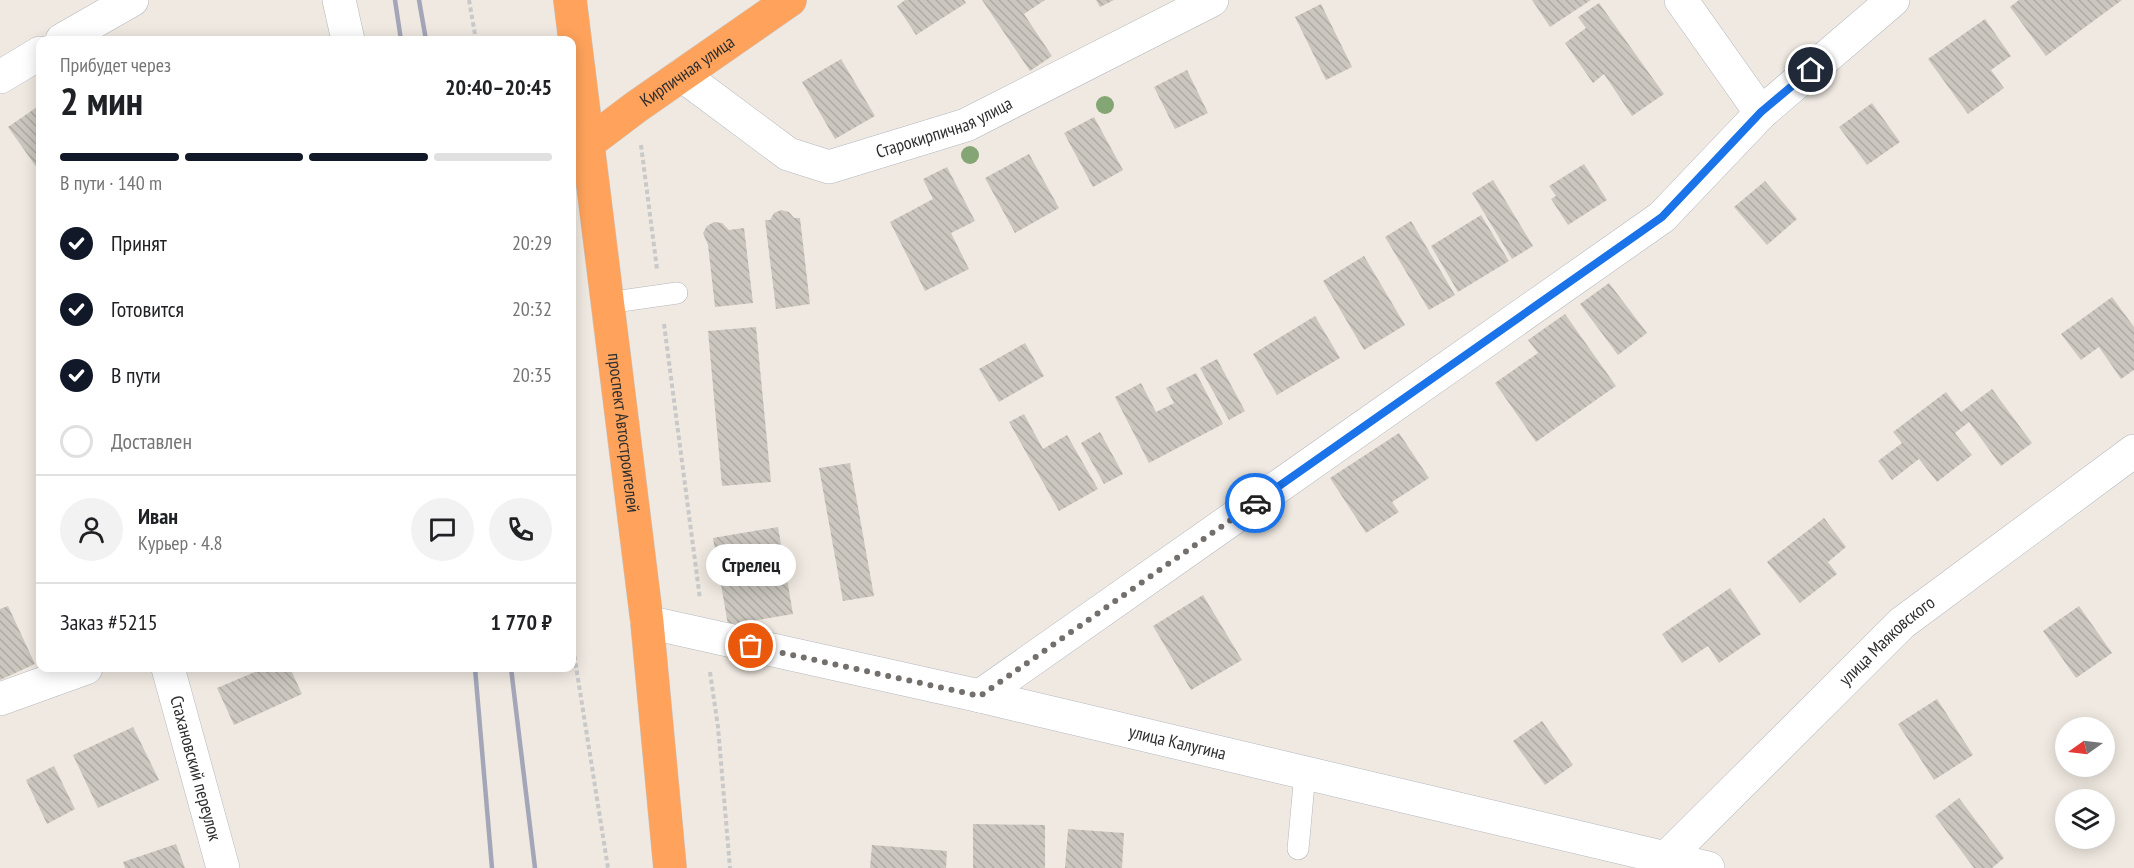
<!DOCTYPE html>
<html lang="ru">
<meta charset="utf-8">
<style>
body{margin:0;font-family:"PT Sans Narrow",sans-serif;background:#f2f2f2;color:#202124;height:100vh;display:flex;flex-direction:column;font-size:22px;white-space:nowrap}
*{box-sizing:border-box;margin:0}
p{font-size:20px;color:#757577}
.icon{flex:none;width:33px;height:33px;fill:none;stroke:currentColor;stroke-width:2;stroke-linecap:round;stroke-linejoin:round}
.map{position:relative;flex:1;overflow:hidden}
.side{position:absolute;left:36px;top:36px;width:540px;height:636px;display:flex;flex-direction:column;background:#fff;border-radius:12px;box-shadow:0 3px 15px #0003}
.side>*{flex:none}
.needle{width:39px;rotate:256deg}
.tools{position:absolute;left:2055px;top:717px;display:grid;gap:12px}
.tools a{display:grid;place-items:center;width:60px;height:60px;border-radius:50%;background:#fff;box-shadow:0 3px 15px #0003;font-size:30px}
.pin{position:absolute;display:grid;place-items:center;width:51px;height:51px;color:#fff;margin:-26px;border:3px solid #fff;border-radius:50%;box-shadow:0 2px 6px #0007}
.courier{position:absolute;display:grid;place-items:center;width:60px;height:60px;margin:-30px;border:4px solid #1a73e8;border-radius:50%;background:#fff;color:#222;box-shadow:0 2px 8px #0007}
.bubble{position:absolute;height:42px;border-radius:21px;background:#fff;box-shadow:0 3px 15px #0003;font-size:20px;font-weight:700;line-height:42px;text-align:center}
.head em{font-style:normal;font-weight:700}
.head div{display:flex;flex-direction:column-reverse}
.head{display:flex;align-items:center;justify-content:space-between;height:102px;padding:0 24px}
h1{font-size:39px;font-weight:700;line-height:45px}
.bar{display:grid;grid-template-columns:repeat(4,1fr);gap:9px 6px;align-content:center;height:72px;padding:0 24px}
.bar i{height:8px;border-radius:4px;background:#e0e0e0}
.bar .current{background:#111827}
.bar p{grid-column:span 4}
.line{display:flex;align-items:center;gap:15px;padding:0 24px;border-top:2px solid #e0e0e0}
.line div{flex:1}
.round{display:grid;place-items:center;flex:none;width:63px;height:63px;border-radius:32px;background:#f2f2f2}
ol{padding:0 24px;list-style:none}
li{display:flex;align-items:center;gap:18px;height:66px}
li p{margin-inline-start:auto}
li .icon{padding:6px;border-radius:50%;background:#111827;color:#fff;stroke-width:4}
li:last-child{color:#757577}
li i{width:33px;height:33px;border:3px solid #e0e0e0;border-radius:50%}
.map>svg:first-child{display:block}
</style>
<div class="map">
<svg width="2134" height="868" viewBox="0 0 2134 868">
<defs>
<pattern id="building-back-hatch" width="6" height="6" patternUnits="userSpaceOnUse" patternTransform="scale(1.5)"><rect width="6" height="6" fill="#cbc7bf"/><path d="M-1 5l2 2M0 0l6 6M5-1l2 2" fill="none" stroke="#afaba4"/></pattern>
</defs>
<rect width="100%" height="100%" fill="#efe9e1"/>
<g fill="url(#building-back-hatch)">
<polygon points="905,0 964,0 966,3 916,35 897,6"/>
<polygon points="982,0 1045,0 1024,14 1052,56 1030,71"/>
<polygon points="1096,0 1114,0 1100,7"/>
<polygon points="1532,0 1591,0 1550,27"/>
<polygon points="2019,0 2122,0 2046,56 2010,7"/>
<polygon points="1599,3 1664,94 1632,116 1604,74 1593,83 1565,43 1586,28 1578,17"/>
<polygon points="1321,4 1352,67 1326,80 1295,17"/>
<polygon points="1985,19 2011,56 1991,70 2004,88 1968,114 1928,59"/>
<polygon points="841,59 875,116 835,139 802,82"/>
<polygon points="1187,70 1208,113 1175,129 1154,87"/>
<polygon points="1872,103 1900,142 1867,165 1839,127"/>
<polygon points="40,105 40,166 37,168 8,127"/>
<polygon points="1094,117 1123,170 1093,187 1064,133"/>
<polygon points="1029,154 1059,208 1015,233 985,178"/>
<polygon points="1584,164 1607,200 1568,225 1551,199 1556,196 1549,186"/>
<polygon points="947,167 975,221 951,233 969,269 925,291 890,222 933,199 923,179"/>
<polygon points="1493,180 1533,246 1512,259 1472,193"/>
<polygon points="1765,181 1797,219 1767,245 1734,207"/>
<polygon points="781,210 789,212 794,218 800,218 810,304 776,309 765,220 770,220 774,213"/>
<polygon points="1481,215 1509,261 1458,292 1431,246"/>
<polygon points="1411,221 1455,295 1429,310 1385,237"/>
<polygon points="714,222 722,223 729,230 744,228 753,303 715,307 708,245 703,233 707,226"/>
<polygon points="1364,256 1405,325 1364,350 1323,281"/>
<polygon points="1609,283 1647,333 1618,355 1580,304"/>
<polygon points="2112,297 2134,327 2134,370 2121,379 2099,347 2081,360 2061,334"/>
<polygon points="1565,314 1616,386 1536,442 1495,383 1538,353 1528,340"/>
<polygon points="1315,316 1340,358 1277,395 1253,354"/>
<polygon points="756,327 771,482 722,486 708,331"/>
<polygon points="1025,343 1044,376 999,402 979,369"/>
<polygon points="1217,359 1245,411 1229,420 1200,368"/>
<polygon points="1196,373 1223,424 1149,463 1115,397 1141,383 1156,412 1174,403 1166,388"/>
<polygon points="1992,389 2032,443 2001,466 1969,422 1955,433 1972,455 1937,482 1919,459 1892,480 1878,461 1902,443 1893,432 1946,392 1961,412"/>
<polygon points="1024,414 1043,449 1067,435 1098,489 1059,511 1009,422"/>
<polygon points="1100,432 1123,474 1104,484 1081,443"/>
<polygon points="1399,433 1429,478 1392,502 1399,512 1366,533 1330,478"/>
<polygon points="850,463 874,596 843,601 819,468"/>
<polygon points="1824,518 1846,547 1828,562 1837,574 1800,603 1767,562"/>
<polygon points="778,527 793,614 728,625 713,538"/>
<polygon points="1730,588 1761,634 1719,663 1708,646 1682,663 1662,634"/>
<polygon points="1203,595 1242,660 1191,690 1153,626"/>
<polygon points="8,606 35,664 0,680 0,609"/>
<polygon points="2079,606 2112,653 2076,678 2043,631"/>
<polygon points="264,668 290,668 302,694 234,725 217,688"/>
<polygon points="1937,699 1973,755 1934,780 1898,724"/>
<polygon points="1542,721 1573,765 1545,785 1513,741"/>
<polygon points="133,727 159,780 98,808 73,755"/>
<polygon points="54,766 75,809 47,824 26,780"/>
<polygon points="1959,798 2004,858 1992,868 1974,868 1935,816"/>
<polygon points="973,824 1045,825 1045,868 973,868"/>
<polygon points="1068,829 1124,833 1122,868 1065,868"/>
<polygon points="176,844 185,868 125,868 123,862"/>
<polygon points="872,845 947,851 946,868 870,868"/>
</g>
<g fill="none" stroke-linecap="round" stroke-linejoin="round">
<g stroke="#b4b7c1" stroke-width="22">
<g id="lane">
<polyline points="607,303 677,293"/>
<polyline points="1298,849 1305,773"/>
</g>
</g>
<g stroke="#b4b7c1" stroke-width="34">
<g id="street">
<polyline points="339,0 348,40"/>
<polyline points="1681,0 1761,113"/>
<polyline points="62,40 132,0"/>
<path id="s1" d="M682,75L788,154L829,167L966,125L1212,0"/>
<polyline points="0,77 40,53"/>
<path id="s2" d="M647,622L980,696L1708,868"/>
<path id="s3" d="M168,668L223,868"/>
<polyline points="980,696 1662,217 1761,113 1893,0"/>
<polyline points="0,699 86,668"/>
<path id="s4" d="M1666,858L1902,623L2134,451"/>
</g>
</g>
<g stroke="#c9c9c9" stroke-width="34">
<g id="highway">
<path id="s5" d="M570,0L647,622L670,868"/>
<path id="s6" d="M587,144L636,107L790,0"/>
</g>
</g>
<g stroke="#c9c9c9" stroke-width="4" stroke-dasharray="4.5 3" stroke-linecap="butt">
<polyline points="469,0 476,40"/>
<polyline points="641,145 657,269"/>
<polyline points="664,324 700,599"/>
<polyline points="572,641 608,868"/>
<polyline points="710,672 718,727 730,868"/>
</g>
<use href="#lane" stroke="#fff" stroke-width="21"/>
<use href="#street" stroke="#fff" stroke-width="33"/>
<use href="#highway" stroke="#ffa35c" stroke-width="33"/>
<g stroke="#a3a6b8" stroke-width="4.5">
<polyline points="395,0 401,40"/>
<polyline points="419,0 426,40"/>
<polyline points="475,668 492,868"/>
<polyline points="511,668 535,868"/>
</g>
</g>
<g fill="#84a574">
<circle cx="1105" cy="105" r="9"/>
<circle cx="970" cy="155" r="9"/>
</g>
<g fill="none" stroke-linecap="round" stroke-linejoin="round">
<polyline stroke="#726f6d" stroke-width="6" stroke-dasharray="0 10.8" points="751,646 980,696 1255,503"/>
<polyline stroke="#1a73e8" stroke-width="8" points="1255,503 1662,217 1761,112 1811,70"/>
</g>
<g text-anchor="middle" stroke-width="5" stroke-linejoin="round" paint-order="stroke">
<g font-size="18" fill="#2e2e2e" stroke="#fff">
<text dy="6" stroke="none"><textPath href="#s6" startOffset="124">Кирпичная улица</textPath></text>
<text dy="6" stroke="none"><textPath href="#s1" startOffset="297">Старокирпичная улица</textPath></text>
<text dy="6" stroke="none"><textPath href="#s5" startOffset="436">проспект Автостроителей</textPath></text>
<text dy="6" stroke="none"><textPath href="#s4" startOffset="310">улица Маяковского</textPath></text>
<text dy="6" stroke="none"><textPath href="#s2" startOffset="544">улица Калугина</textPath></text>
<text dy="6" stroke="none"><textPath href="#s3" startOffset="104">Стахановский переулок</textPath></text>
</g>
</g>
</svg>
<div class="tools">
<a><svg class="needle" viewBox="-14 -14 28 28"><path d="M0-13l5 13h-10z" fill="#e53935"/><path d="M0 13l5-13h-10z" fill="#757577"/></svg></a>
<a><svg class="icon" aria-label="layers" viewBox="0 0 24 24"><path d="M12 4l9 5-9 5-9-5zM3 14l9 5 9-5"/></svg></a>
</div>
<div class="pin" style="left:751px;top:646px;background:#ea580c"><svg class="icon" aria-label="bag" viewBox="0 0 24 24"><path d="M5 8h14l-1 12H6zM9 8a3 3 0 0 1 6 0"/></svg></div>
<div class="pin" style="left:1811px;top:70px;background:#1f2937"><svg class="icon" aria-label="home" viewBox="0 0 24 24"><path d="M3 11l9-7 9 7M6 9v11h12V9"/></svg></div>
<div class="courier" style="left:1255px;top:503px"><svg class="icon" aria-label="car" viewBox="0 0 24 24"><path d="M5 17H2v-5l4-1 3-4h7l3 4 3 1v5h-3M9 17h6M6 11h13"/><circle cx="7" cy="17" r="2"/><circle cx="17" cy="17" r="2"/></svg></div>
<div class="bubble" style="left:706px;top:544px;width:90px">Стрелец</div>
<section class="side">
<div class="head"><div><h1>2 мин</h1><p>Прибудет через</p></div><em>20:40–20:45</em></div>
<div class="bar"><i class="current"></i><i class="current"></i><i class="current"></i><i></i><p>В пути · 140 m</p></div>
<ol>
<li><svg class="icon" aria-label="check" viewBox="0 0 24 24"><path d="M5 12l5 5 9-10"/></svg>Принят<p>20:29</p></li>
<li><svg class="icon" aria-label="check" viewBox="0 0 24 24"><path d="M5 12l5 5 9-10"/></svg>Готовится<p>20:32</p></li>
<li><svg class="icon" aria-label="check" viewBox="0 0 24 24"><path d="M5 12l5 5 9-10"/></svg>В пути<p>20:35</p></li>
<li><i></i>Доставлен</li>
</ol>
<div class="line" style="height:108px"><a class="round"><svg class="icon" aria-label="person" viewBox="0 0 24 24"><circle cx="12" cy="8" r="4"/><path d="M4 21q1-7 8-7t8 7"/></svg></a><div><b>Иван</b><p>Курьер · 4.8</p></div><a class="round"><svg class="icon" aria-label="chat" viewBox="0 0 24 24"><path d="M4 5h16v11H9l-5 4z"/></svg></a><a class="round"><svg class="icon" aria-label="phone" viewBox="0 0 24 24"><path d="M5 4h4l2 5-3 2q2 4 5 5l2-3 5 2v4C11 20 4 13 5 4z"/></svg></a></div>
<div class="line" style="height:78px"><div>Заказ #5215</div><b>1 770 ₽</b></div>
</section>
</div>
